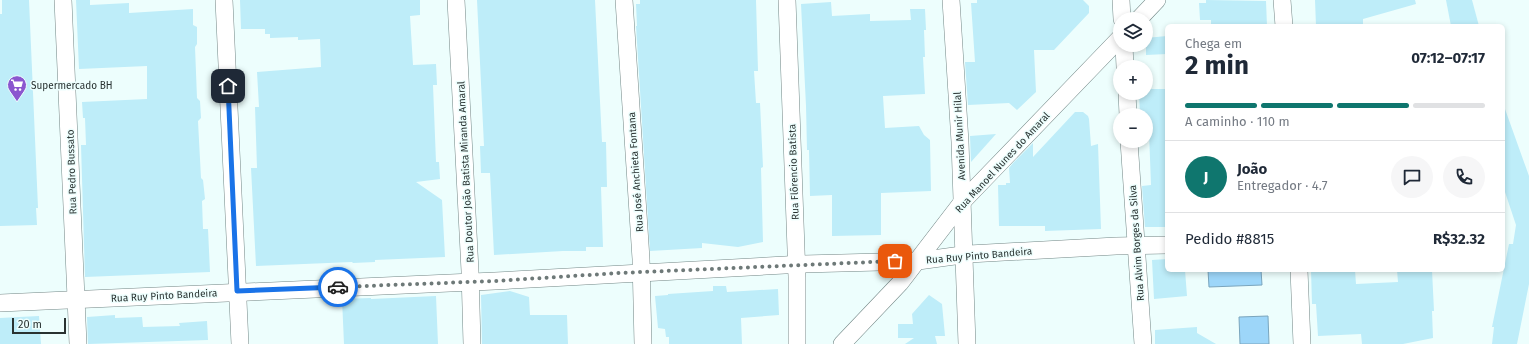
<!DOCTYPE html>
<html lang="pt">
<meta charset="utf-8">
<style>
body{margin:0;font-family:"Fira Sans",sans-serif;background:#f6f6f7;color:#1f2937;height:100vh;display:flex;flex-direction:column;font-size:15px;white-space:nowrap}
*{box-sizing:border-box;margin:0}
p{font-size:13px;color:#747a83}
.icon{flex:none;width:22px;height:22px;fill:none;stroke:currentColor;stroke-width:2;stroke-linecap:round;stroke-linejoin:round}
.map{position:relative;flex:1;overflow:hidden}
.side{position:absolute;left:1165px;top:24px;width:340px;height:248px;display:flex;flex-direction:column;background:#fff;border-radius:6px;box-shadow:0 2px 6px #0003}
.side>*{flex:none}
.controls{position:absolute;left:1113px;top:12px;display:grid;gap:8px}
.controls a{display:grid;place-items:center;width:40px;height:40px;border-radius:50%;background:#fff;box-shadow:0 2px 6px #0003;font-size:20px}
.scale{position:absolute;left:12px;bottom:10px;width:54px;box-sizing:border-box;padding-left:4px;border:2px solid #293231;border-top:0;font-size:11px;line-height:14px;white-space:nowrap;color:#293231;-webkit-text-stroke:3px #edfefd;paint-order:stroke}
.pin{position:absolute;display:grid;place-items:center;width:34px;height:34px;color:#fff;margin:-17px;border-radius:8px;box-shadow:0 2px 6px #0006}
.courier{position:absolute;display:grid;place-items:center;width:40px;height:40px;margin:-20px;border:3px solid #1a73e8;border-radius:50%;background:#fff;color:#222;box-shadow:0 1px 5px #0007}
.headline em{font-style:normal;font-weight:700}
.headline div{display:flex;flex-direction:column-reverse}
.headline{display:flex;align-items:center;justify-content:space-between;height:68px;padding:0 20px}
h1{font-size:26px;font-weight:700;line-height:30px}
.bar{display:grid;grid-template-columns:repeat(4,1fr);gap:6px 4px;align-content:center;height:48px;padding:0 20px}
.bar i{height:5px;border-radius:3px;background:#e0e1e3}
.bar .on{background:#0f766e}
.bar p{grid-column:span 4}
.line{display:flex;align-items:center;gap:10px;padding:0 20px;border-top:1px solid #e0e1e3}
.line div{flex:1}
.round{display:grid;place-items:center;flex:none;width:42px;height:42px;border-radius:21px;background:#f6f6f7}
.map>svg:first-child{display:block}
</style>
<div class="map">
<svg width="1529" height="344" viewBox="0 0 1529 344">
<rect width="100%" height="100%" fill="#edfefd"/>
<g fill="#9dd6f9" stroke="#7aa5bd">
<polygon points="1208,270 1261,270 1262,285 1209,287"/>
<polygon points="1268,316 1269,344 1240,344 1239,317"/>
</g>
<g fill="#beedf9">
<polygon points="2,0 29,0 38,208 36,208 37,225 0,226 0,14 2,14"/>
<polygon points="76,0 90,0 90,5 129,3 129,13 193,9 193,25 197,27 197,44 195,47 197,98 200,101 201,118 198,121 201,178 203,180 205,199 202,201 203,229 208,229 210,272 85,277 81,145 86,145 85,118 83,118 82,102 147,99 147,66 79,69"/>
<polygon points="240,0 420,0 420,15 410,16 413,65 436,64 437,85 433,85 436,162 439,162 440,179 416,182 442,200 445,257 375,260 375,262 353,263 352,262 256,266 251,168 257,168 255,107 259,107 257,72 321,67 320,39 298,40 298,37 270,38 270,34 265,34 265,29 241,29"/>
<polygon points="477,0 595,0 602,142 606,142 607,187 601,187 603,247 586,247 586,251 563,251 494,255 490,173 481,173 480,146 484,146"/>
<polygon points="640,0 756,0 758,71 754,71 756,103 760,103 763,167 761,168 763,242 738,247 702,243 702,248 650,251 636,26 637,26 636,4 640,4"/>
<polygon points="977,0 1083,0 1089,6 1089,13 1054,50 1034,50 1036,92 1017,110 1009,103 968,105 965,62 975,62 971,3 977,3"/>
<polygon points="1206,0 1266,1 1267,26 1211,26 1211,20 1200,20 1199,3 1206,3"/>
<polygon points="1315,0 1415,0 1416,4 1363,19 1363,26 1316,26"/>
<polygon points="1446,0 1472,0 1479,26 1451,26"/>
<polygon points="831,2 832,16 870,14 870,21 911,20 910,9 925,9 926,30 924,30 925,57 923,57 925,94 883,96 885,128 919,126 924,135 930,140 931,191 881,193 881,235 832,236 832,195 810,196 809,150 807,150 806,106 801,4"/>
<polygon points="1167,36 1167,54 1146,55 1146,38"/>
<polygon points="1146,89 1167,89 1167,227 1145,227 1142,186 1151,185 1149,132 1146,132 1146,115 1140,115 1139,93 1146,93"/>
<polygon points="1503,109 1505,109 1529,176 1529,284 1517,344 1492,344 1494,327 1492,327 1509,244 1513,244 1516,225 1503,186"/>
<polygon points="1075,112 1083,112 1088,116 1089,119 1091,146 1098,144 1101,229 1045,231 1045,226 999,226 998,185 1006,185 1006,183 1010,183 1009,168 1013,163 1033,143 1033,157"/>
<polygon points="996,134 971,162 970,136"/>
<polygon points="1167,259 1167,270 1185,270 1187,296 1154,299 1152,260"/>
<polygon points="1311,270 1355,270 1356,284 1398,282 1397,270 1432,270 1434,311 1432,311 1433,338 1403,344 1362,344 1361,334 1318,336 1316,304 1312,304"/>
<polygon points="713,286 726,286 727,292 778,289 779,315 741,318 742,344 669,344 669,337 666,337 665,329 658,328 655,296 668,295 668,294 713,291"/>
<polygon points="510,291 529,297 530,315 567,315 568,344 482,344 481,295"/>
<polygon points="929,295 942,304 945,336 935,336 937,344 905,344 914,338 898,338 898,324 913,324 912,314"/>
<polygon points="436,296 438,344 344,344 342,299 371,298 371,299"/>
<polygon points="115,315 115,318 142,317 143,327 180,326 179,323 207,321 208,340 88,344 87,317"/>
<polygon points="39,316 41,344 0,344 0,318"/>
<polygon points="1197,327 1197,333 1216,344 1155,344 1155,330"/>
</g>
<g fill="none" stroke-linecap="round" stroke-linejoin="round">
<g stroke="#738786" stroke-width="18">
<g id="minor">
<polyline points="63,0 78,344"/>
<polyline points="224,0 240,344"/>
<polyline points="456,0 470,271 472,344"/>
<polyline points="624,0 641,259 643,344"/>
<polyline points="787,0 797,277 797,344"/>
<polyline points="951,0 960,142 967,344"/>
<polyline points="1121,0 1122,19"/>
<polyline points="1282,0 1284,26"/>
<polyline points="1139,19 1157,0"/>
<polyline points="1124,45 1125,67"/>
<polyline points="1127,93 1128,115"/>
<polyline points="1129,141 1143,344"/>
<polyline points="1299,270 1302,344"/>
<polyline points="0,303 495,281 803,264 918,261 969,254 1116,246 1167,245"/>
<polyline points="842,344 900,283 963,201 1120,38"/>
</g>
</g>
<use href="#minor" stroke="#fff" stroke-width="17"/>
</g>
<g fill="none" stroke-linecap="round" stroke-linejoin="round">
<polyline stroke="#6e7978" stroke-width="4" stroke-dasharray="0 7.2" points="338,287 495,281 619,273 895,261"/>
<polyline stroke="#1a73e8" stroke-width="5" points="228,86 237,291 338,287"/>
</g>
<defs>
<g id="supermarket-pin" transform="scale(1)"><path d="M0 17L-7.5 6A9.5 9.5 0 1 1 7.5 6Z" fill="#8b56cf" stroke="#edfefd"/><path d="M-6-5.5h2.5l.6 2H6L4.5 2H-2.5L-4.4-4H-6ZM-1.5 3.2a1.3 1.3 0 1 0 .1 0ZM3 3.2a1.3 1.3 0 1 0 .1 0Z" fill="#fff"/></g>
</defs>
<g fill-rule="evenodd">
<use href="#supermarket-pin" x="17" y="85"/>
</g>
<g text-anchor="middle" stroke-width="3" stroke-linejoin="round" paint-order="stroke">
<g font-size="10" fill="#293231" stroke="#edfefd" text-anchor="start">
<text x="31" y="89">Supermercado BH</text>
</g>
<g font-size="10" fill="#293231" stroke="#edfefd">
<text transform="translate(959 136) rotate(-93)" y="4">Avenida Munir Hilal</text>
<text transform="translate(1002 162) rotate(-47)" y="4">Rua Manoel Nunes do Amaral</text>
<text transform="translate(71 172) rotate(-92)" y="4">Rua Pedro Bussato</text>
<text transform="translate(465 172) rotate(-93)" y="4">Rua Doutor João Batista Miranda Amaral</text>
<text transform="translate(635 172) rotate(-94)" y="4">Rua José Anchieta Fontana</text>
<text transform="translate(793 172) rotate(-92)" y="4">Rua Flôrencio Batista</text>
<text transform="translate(1136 243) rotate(-94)" y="4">Rua Alvim Borges da Silva</text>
<text transform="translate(979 255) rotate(-5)" y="4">Rua Ruy Pinto Bandeira</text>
<text transform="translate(164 295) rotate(-3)" y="4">Rua Ruy Pinto Bandeira</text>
</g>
</g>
</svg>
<div class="controls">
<a><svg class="icon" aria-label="layers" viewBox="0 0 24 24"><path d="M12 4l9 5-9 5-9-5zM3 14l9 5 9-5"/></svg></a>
<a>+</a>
<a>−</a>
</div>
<div class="scale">20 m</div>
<div class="pin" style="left:895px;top:261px;background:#ea580c"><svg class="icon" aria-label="bag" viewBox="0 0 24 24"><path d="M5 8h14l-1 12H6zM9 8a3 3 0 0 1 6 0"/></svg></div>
<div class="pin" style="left:228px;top:86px;background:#1f2937"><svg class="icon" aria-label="home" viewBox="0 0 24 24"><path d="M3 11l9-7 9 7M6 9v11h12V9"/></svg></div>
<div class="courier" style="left:338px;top:287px"><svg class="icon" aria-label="car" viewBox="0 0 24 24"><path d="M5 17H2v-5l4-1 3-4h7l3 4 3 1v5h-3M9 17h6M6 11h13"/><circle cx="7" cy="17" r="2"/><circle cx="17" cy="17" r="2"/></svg></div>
<section class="side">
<div class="headline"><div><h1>2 min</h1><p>Chega em</p></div><em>07:12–07:17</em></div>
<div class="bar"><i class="on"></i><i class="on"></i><i class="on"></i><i></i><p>A caminho · 110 m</p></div>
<div class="line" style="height:72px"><b class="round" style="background:#0f766e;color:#fff">J</b><div><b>João</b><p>Entregador · 4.7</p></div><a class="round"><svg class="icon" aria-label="chat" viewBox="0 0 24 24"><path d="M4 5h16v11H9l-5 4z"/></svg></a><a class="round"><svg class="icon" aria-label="phone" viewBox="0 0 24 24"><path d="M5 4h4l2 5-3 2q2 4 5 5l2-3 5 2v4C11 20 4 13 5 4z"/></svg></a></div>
<div class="line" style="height:52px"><div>Pedido #8815</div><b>R$32.32</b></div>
</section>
</div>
